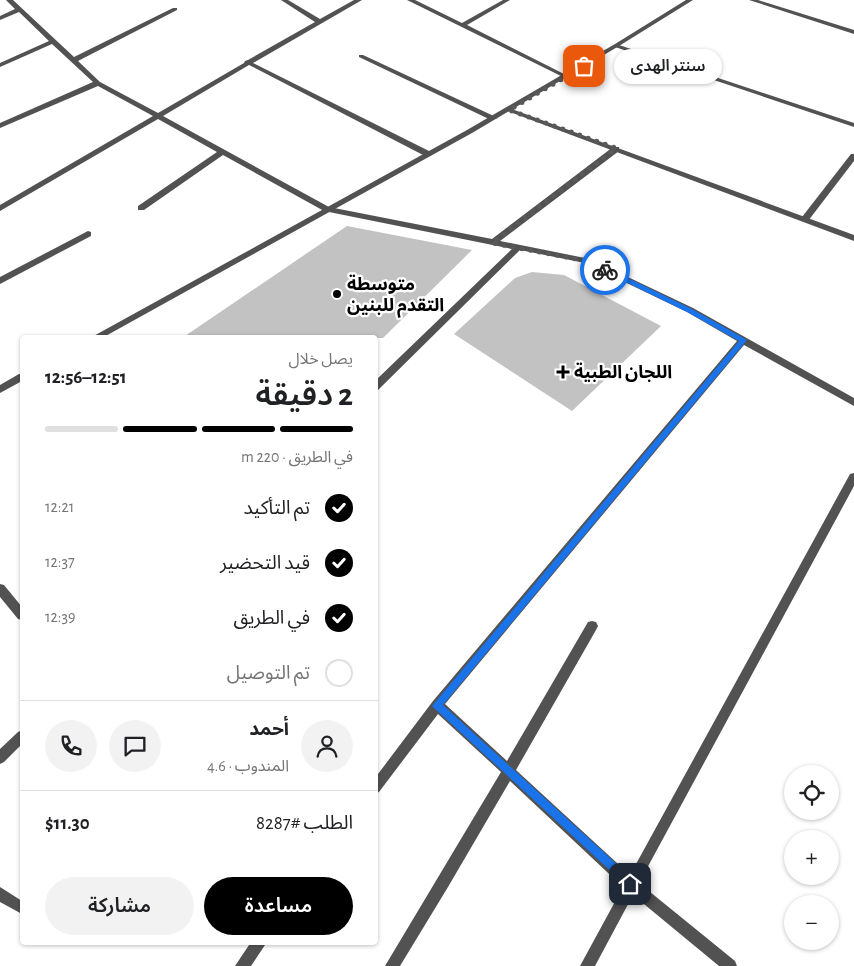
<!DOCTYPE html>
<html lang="ar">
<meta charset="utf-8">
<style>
body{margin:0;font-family:"Alegreya Sans","Noto Sans Arabic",sans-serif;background:#f2f2f2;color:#202124;direction:rtl;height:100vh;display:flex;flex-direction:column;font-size:19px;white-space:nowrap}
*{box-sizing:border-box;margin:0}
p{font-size:16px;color:#757577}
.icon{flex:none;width:28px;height:28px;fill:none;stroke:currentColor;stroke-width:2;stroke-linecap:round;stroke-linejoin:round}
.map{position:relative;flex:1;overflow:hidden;direction:ltr}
.details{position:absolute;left:20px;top:335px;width:358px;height:610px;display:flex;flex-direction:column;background:#fff;border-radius:5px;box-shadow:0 1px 4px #0004;direction:rtl}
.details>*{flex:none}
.controls{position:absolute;left:784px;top:765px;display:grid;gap:10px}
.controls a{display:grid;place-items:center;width:55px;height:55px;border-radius:50%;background:#fff;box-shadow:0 1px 4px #0004;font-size:25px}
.pin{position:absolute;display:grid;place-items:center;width:42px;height:42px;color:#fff;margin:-21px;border-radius:10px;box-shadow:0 2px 8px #0006}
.courier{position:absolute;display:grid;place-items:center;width:50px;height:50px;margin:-25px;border:4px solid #1a73e8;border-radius:50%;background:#fff;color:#222;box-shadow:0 1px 6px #0007}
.bubble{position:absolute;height:35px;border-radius:18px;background:#fff;box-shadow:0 1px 4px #0004;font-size:16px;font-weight:600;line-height:35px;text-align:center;direction:rtl}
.overview em{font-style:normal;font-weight:600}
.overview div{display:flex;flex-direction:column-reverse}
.overview{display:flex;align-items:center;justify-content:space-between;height:85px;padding:0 25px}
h1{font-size:32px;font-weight:600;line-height:38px}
.bar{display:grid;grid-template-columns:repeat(4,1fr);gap:8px 5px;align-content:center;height:60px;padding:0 25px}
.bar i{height:6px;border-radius:4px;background:#e0e0e0}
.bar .on{background:#000}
.bar p{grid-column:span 4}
.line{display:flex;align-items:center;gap:12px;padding:0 25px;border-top:1px solid #e0e0e0}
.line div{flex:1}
.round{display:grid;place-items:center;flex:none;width:52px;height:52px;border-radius:26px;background:#f2f2f2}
ol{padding:0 25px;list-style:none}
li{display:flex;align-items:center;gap:15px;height:55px}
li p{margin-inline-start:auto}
li .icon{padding:5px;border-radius:50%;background:#000;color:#fff;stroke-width:4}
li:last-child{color:#757577}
li i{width:28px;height:28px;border:2px solid #e0e0e0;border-radius:50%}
.primary-button{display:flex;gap:10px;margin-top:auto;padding:10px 25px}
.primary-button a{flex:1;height:58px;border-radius:30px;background:#000;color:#fff;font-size:20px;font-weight:600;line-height:58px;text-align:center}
.primary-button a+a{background:#f2f2f2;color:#202124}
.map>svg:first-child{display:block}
</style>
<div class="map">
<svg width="854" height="966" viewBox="0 0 854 966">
<rect width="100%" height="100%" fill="#fff"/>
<g fill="#c2c2c2">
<polygon points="347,226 472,250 383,338 182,338"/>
<polygon points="532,272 564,275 661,326 572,411 454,334 515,278"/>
</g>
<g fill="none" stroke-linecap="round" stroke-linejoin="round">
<g fill="#525252" fill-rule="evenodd">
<polygon points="509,108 854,235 854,241 507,111 507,109"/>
<polygon points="0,584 4,585 22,607 22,620 18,619 0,597"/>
</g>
<g fill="#525252" fill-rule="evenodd">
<polygon points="6,0 13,0 74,57 173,8 177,8 177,10 78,61 100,82 158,113 244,63 245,61 248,60 315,22 281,0 288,0 320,19 354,0 362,0 253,63 431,152 431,156 425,156 249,65 163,116 329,207 492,239 613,147 619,147 619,151 500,241 590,259 693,308 854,398 854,406 744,345 445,704 507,761 588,622 592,621 596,622 598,626 596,630 516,770 630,875 850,474 854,473 854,486 639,883 735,961 737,966 719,966 633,895 595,966 580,966 623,887 510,781 448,887 400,966 385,966 501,772 438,714 379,792 375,794 375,778 433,701 737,341 687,312 585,263 520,250 378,390 375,391 375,381 512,249 324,211 223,155 144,210 138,210 138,206 217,152 158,119 0,211 0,205 153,116 98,86 0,128 0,123 93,82 52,44 0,67 0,63 49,41 19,12 0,20 0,16 15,9"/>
<polygon points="407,0 415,0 462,23 503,0 510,0 467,25 570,77 565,78"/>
<polygon points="749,0 758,0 854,30 854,34"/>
<polygon points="615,45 619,45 854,123 854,127 615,47"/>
<polygon points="359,55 363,55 498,118 491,120 359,57"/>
<polygon points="851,154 854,154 854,161 808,221 802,221 802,217"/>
<polygon points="88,231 91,232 91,236 0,284 0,277"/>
<polygon points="22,730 22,744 4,762 0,764 0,749 18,732"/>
<polygon points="0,887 22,901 22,914 0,902"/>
<polygon points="251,942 267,942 251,966 235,966"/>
</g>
<g fill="#525252" fill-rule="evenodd">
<polygon points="686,0 693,0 619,46 472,133 102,338 90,338 467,130 615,44"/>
<polygon points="19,374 22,374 22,381 0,393 0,385"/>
</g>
</g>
<polygon fill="#1a73e8" points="605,267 692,309 747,340 443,705 634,880 636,884 630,889 432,706 739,341 687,312 603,271"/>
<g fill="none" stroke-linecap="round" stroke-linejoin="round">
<polyline stroke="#595959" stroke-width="5" stroke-dasharray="0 9" points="584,66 509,110 616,148 492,243 587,261 605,270"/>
</g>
<g fill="#000" stroke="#fff" stroke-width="2">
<circle cx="337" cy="294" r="5"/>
<path d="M560.5 364.5h5v5h5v5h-5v5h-5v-5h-5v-5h5z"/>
</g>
<g text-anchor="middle" stroke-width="4.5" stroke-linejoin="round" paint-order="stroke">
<g font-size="18" font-weight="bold" fill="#000" stroke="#fff" text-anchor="start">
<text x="347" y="290">متوسطة<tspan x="347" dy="21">التقدم للبنين</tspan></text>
<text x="574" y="378">اللجان الطبية</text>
</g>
</g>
</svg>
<div class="controls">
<a><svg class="icon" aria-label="locate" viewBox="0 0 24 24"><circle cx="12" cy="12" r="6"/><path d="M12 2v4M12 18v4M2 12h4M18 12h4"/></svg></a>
<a>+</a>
<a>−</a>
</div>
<div class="pin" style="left:584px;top:66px;background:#ea580c"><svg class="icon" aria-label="bag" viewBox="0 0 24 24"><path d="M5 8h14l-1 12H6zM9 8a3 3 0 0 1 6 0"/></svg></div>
<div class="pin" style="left:630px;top:884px;background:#1f2937"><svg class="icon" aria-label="home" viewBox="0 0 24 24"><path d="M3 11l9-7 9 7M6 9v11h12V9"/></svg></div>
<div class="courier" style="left:605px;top:270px"><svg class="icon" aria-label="bike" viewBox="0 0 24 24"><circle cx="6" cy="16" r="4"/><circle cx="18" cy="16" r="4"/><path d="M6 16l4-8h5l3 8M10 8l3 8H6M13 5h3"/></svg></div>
<div class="bubble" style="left:614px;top:49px;width:108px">سنتر الهدى</div>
<section class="details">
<div class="overview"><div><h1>2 دقيقة</h1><p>يصل خلال</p></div><em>12:51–12:56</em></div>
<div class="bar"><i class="on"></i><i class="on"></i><i class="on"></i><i></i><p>في الطريق · 220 m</p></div>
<ol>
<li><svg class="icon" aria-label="check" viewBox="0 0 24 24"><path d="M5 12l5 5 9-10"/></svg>تم التأكيد<p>12:21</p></li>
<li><svg class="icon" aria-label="check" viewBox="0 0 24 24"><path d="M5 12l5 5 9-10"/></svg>قيد التحضير<p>12:37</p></li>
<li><svg class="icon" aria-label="check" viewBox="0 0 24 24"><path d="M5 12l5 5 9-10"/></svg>في الطريق<p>12:39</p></li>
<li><i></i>تم التوصيل</li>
</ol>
<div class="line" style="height:90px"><a class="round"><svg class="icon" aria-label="person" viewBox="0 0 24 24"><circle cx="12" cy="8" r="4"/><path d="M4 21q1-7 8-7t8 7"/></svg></a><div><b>أحمد</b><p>المندوب · 4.6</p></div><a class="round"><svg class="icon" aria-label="chat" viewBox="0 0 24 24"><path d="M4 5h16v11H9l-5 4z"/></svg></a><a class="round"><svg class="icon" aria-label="phone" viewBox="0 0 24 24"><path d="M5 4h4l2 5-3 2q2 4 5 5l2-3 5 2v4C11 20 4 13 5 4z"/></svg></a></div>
<div class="line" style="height:65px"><div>الطلب #8287</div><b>$11.30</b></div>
<div class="primary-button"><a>مساعدة</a><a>مشاركة</a></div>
</section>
</div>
